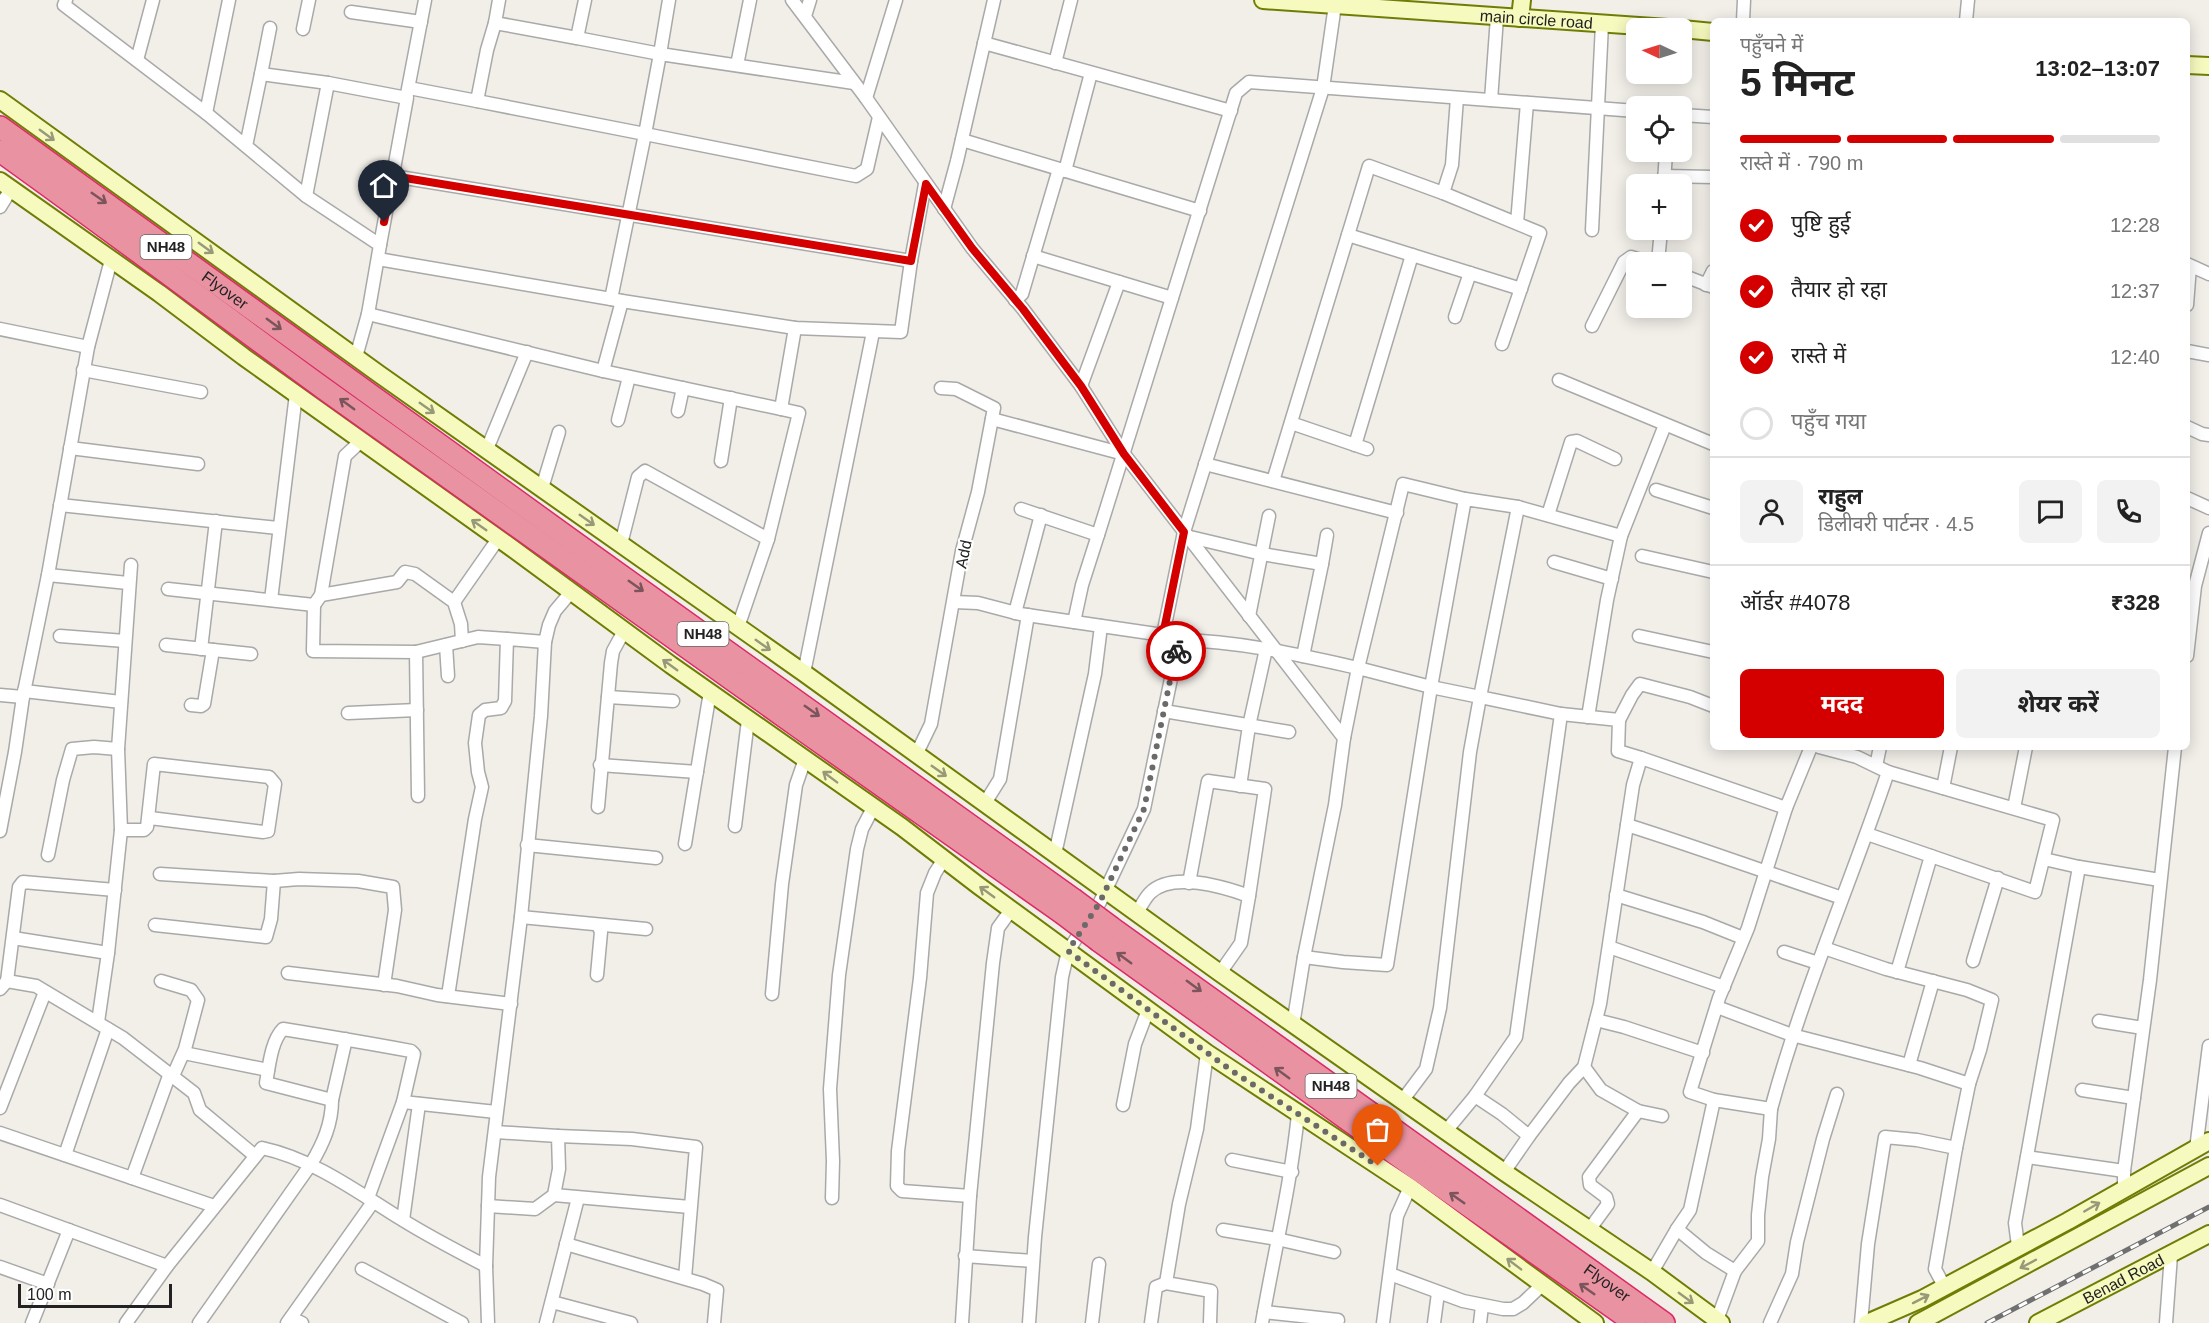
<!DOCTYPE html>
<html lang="hi">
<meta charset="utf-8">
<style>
body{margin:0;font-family:Arial,"Noto Sans Devanagari",sans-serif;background:#f2f2f2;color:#222;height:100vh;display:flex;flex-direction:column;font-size:22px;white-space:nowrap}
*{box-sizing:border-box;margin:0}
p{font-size:20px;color:#767676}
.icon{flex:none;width:33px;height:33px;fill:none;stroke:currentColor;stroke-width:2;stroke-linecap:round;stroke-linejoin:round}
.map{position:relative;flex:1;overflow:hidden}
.side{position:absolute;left:1710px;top:18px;width:480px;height:732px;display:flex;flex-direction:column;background:#fff;border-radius:9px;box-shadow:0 3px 15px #0003}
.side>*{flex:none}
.needle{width:39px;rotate:274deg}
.buttons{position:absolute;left:1626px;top:18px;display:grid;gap:12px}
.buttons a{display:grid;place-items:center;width:66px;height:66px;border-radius:9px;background:#fff;box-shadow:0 3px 15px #0003;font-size:30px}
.scale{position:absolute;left:18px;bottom:15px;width:154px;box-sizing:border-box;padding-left:6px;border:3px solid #222;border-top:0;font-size:16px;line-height:21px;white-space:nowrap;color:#222;-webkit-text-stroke:4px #fff;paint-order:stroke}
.pin{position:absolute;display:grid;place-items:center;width:51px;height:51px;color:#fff;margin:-62px -26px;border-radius:50% 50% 50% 0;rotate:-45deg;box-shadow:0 0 6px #0007}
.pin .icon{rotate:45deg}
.courier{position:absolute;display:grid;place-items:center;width:60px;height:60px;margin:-30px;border:4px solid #d40000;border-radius:50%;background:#fff;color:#222;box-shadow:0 2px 8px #0007}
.overview em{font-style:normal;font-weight:700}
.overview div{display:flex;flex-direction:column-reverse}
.overview{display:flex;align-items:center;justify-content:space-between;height:102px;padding:0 30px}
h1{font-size:39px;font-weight:700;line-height:45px}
.bar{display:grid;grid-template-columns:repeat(4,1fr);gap:9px 6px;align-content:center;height:72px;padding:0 30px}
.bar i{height:8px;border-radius:4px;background:#e0e0e0}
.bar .on{background:#d40000}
.bar p{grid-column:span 4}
.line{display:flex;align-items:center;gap:15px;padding:0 30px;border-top:2px solid #e0e0e0}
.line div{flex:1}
.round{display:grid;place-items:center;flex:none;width:63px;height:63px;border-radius:9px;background:#f2f2f2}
ol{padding:0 30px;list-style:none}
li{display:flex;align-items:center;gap:18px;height:66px}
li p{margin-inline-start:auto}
li .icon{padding:6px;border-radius:50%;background:#d40000;color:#fff;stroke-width:4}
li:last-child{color:#767676}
li i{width:33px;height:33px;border:3px solid #e0e0e0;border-radius:50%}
.button{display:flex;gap:12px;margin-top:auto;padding:12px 30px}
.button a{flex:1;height:69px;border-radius:9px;background:#d40000;color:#fff;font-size:24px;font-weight:700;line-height:69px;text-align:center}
.button a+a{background:#f2f2f2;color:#222}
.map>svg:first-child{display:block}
</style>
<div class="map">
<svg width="2209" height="1323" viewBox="0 0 2209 1323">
<rect width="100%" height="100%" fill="#f2efe9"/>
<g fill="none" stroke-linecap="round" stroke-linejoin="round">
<g stroke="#a9a9a9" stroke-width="15">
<g id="street">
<polyline points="66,0 64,5 206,113 306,196 380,245 368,314 356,357"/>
<polyline points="499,0 495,23 577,38"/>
<polyline points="585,0 577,38 660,54 669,0"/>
<polyline points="792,0 866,98 972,248 1023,309 1081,386 1124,454 1344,738 1335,805 1304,957 1293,1025"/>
<polyline points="351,12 421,22"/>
<polyline points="805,16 810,0"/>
<polyline points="1743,21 1744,0"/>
<polyline points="1966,21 1968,0"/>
<polyline points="303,29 309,0"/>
<polyline points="984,43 1231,111"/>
<polyline points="137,60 153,0"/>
<polyline points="1055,63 1071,0"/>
<polyline points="737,65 750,0"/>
<polyline points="261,74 270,28"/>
<polyline points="854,83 660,54 645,134 856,176 867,169 879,117"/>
<polyline points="409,88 477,101 487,50 495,23"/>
<polyline points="407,94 425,0"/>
<polyline points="866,98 896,0"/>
<polyline points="1491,100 1497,17"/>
<polyline points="477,101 645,134 611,299 622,301 795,328 901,332 911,261 925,184"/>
<polyline points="206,113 229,0"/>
<polyline points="1682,115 1713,117"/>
<polyline points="962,140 1200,211"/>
<polyline points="246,146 261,74 328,83"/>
<polyline points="1065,171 1091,73"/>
<polyline points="393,176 911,261"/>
<polyline points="1664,176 1713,177"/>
<polyline points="1664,183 1666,152"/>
<polyline points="1443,193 1540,233 1502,344"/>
<polyline points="306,196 328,83 407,98 380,245"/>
<polyline points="0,207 11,189"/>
<polyline points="944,209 957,161 994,0"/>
<polyline points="1517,223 1527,103"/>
<polyline points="1592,230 1602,24"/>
<polyline points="1348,235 1521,289"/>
<polyline points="1033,256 1172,298"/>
<polyline points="378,259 611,299"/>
<polyline points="1658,262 1661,230"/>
<polyline points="2187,264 2209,274"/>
<polyline points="1682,275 1713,287"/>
<polyline points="1706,285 1713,271"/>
<polyline points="1015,300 1022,294 1059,169"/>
<polyline points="2187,305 2190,266"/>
<polyline points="368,314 603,371 781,409"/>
<polyline points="1455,317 1470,273"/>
<polyline points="1592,326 1624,262 1631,257 1647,262"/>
<polyline points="0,329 88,347"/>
<polyline points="2187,351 2209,355"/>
<polyline points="83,370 201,392"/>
<polyline points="603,371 622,301"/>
<polyline points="1559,380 1713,444"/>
<polyline points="1081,386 1119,282"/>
<polyline points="678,411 683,388"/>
<polyline points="992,419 1124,454"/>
<polyline points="618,420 629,377"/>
<polyline points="1291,423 1367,449"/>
<polyline points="2187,427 2202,434 2209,435"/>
<polyline points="1355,445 1412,255"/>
<polyline points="70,448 198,464"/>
<polyline points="487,449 527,352"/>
<polyline points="721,461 731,398"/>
<polyline points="1205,464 1397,513"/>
<polyline points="1273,481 1369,166 1443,193 1452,165 1457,98"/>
<polyline points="542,488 559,432"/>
<polyline points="1656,490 1713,508"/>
<polyline points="2187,498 2209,508"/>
<polyline points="60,505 278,528"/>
<polyline points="1021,509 1098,535 1082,585 1074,622"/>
<polyline points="1548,515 1571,442 1577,441 1615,459"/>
<polyline points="1098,535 1236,93 1249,82 1636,111"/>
<polyline points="1190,537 1262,554 1322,564 1303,656"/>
<polyline points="621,544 638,477 645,471 768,539"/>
<polyline points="1642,556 1713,572"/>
<polyline points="1554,562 1612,579"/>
<polyline points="1322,564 1327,535"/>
<polyline points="48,575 128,583"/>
<polyline points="168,589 314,605 321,595 345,456 361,441"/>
<polyline points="321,595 397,582 405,572 415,574 454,602 461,624 462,641"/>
<polyline points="271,600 296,394"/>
<polyline points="454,602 498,539"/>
<polyline points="954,602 978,603 1020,614 1163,635"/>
<polyline points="314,605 313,651 416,652 478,637 507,639"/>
<polyline points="1015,613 1041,515"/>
<polyline points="1249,616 1269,516"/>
<polyline points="738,627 768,539 799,413 781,409 795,328"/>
<polyline points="60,636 125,641"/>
<polyline points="1639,636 1713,652"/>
<path d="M1179,640C1239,641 1299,655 1358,668L1403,484L1465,499"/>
<polyline points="166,645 251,654"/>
<polyline points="446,645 448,676"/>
<polyline points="201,649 216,521"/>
<polyline points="416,652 418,796"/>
<polyline points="2187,656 2195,586 2209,533"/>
<polyline points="804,673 873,332"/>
<polyline points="24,691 121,702"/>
<polyline points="0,695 23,697"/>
<polyline points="608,697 673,701"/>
<polyline points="191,705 201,706 204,704 213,650"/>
<polyline points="1164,711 1289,732"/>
<polyline points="348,713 417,710"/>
<polyline points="1588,717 1607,600 1621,536 1665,425"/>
<polyline points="1619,720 1632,695 1640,684 1690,697 1713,706"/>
<path d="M1811,747L1786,808L1748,928L1719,998L1690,1092L1714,1100L1771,1109C1802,994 1850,885 1888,772L1857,757L1819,747"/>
<polyline points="916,755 931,724 962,551 978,492 994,408 956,389 941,388"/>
<polyline points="1641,758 1786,808"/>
<polyline points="600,765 697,772"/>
<polyline points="1876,766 1880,747"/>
<polyline points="1888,772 2053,820 2035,892 1931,856"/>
<polyline points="1240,786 1249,726 1266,649"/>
<polyline points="1943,788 1951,747"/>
<polyline points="985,803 1000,779 1028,615"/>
<polyline points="598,807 611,663 613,651 624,631"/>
<polyline points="2014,808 2026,747"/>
<path d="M1627,825C1700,848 1771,874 1842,898"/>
<polyline points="735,826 748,720"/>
<polyline points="121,830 144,830 147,827 154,764 269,777 275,784 268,831 263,832 150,818"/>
<polyline points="0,831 15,752 23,697 48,575 88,347 111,260"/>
<polyline points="1867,834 1931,856 1897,972"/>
<polyline points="685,844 710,692"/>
<polyline points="527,845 656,858"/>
<polyline points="1055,854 1095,674 1101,626"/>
<polyline points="48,855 63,780 72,749 94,747 118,749"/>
<polyline points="944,859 935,873 927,893 920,978 898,1151 897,1186 902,1191 970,1196"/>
<polyline points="2079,867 2160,880"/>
<polyline points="160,874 274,881 299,879 358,881 393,887 395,910 384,985"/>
<polyline points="1189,883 1208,781 1265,789 1249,896"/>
<polyline points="1616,895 1703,922 1743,938"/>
<path d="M1137,913C1141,906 1145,898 1150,893C1172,871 1224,887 1249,896L1241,943L1220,973"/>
<polyline points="521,917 646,929"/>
<polyline points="155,925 266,937 271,919 274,881"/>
<polyline points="13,938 108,953"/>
<polyline points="1609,947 1724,987"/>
<polyline points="1824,948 1886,969 1967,990 1992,1000 1980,1050 1969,1084"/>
<polyline points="1784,952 1818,963"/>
<polyline points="1304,957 1343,962 1387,965 1431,687 1358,668 1344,738"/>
<polyline points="1973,961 1998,878"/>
<polyline points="288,973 397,986 437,995 511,1004"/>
<polyline points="597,975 601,932 598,925"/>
<polyline points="7,981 19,887 23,882 115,890"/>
<polyline points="161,981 191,990 198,1000 185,1049 172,1078"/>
<polyline points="0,989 7,981 36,986 123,1038 194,1093 200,1110 254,1155"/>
<polyline points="772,994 782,884 796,785 805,759"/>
<polyline points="448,996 475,819 482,787 478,772 475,743 479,715 485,710 501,708 505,701 507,639 545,642"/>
<polyline points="1717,1007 1792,1035 1920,1068 1969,1084 1956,1148"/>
<polyline points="1596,1020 1624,1027 1703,1053"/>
<polyline points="2099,1021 2143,1028"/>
<polyline points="98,1022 108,953 121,830 118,749 131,565"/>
<path d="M346,1039L332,1100L266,1083C269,1067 271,1041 283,1029C326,1036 368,1043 411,1051L414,1054L403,1102L496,1112"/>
<polyline points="184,1053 268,1070"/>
<polyline points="1207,1053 1197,1129 1179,1204 1166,1283 1211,1291 1210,1323"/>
<polyline points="1909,1065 1933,981"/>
<polyline points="1584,1067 1601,1090 1638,1111 1589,1177 1590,1185 1606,1197 1608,1204 1589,1230"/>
<polyline points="2082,1090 2134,1098"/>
<polyline points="1475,1096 1502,1114 1529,1136 1504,1172"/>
<polyline points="1402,1101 1426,1069 1440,1008 1470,752 1480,697 1431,687 1465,499 1518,507 1621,536"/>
<polyline points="1123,1105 1135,1044 1148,1010"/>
<polyline points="0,1108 45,992"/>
<polyline points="1638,1111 1662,1116"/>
<polyline points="1446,1131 1475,1096 1516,1037 1561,714 1480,697 1518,507"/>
<polyline points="0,1133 214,1206"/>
<polyline points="558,1136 632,1139 696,1147 685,1278"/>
<polyline points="1529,1136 1569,1083 1584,1067 1600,1004 1633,785 1641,758 1618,751 1619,720 1561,714"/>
<polyline points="2196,1149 2209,1046"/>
<polyline points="65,1155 108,1029"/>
<polyline points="2027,1157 2124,1171"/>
<polyline points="1232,1160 1292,1172"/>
<polyline points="132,1178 169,1076"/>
<polyline points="2124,1189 2124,1171 2150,980 2175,747"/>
<polyline points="554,1195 690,1207"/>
<polyline points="368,1198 403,1102"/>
<polyline points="832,1198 833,1161 830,1089 839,975 857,849 862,829 873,808"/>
<polyline points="0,1205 167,1266"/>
<polyline points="488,1206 535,1209 554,1195 559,1169 558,1136 496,1132"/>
<polyline points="403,1220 419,1104"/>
<polyline points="1677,1229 1706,1253 1735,1271"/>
<polyline points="1223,1230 1277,1239 1334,1252"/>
<polyline points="566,1244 703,1284 717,1290 714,1323"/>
<polyline points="2018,1246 2015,1223 2079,867 2044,859"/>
<polyline points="965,1256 1033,1261"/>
<polyline points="0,1267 48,1284"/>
<polyline points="362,1269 462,1323"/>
<polyline points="1652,1272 1677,1229 1690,1210 1714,1100"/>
<polyline points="1390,1274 1463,1301 1503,1309 1513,1309 1523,1303 1542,1285"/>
<polyline points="552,1302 631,1323"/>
<polyline points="1264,1312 1338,1320"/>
<polyline points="291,1318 302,1323"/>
<polyline points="1717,1320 1735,1271 1758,1241 1758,1215 1762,1177 1769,1139 1771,1109"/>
<polyline points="32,1323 69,1230"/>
<path d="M126,1323L167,1266L262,1148C313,1159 356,1191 401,1219C428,1236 457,1251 486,1266"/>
<path d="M199,1323L311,1164C323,1144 332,1124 332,1100"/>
<polyline points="287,1323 373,1202"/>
<polyline points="488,1323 486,1266 489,1177 521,917 541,716 545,642 549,625 555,611 571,592"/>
<polyline points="546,1323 578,1198"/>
<polyline points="962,1323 970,1196 993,963 998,928 1011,910"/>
<polyline points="1029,1323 1035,1237 1062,977 1068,951 1100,902 1144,809 1179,640 1163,635 1184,532 1323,88 1335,5"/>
<polyline points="1092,1323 1099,1264"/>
<polyline points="1151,1323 1156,1287 1166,1283"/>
<path d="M1262,1323C1274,1253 1291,1184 1298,1114"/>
<polyline points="1383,1323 1397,1216 1410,1187"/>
<polyline points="1434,1323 1438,1293"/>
<polyline points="1480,1323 1482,1306"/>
<polyline points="1770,1323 1792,1274 1797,1242 1823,1139 1837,1094"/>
<polyline points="1861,1323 1868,1244 1885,1137 1917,1140 1956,1148 1935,1269 1944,1286"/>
<polyline points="2166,1323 2171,1255"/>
</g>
</g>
<g stroke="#707d05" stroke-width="20">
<g id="secondary">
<path id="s1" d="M1263,0L1668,28"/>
<polyline points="1520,18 1522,0"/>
<polyline points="1682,29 1713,32"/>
<polyline points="2187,65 2209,66"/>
<polyline points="0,100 379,374 804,673 1220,973 1504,1172 1652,1272 1721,1323"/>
<polyline points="0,181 159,293 244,357 512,548 671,665 902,827 979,886 1207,1053 1410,1187 1595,1323"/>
<polyline points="1867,1323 1922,1299 2068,1221 2209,1141"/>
<polyline points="1918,1323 2209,1166"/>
<path id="s2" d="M2038,1323L2209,1234"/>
</g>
</g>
<g stroke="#dc2a67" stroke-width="24">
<g id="highway">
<path id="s3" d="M0,127L574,542L1073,899"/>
<path d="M0,151C109,229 215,309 323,388C568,564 815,739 1062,913"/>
<path id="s4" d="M1112,928L1664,1323"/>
<polyline points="1099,941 1415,1168 1635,1323"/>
</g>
</g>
<use href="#street" stroke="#fff" stroke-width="12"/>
<use href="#secondary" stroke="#f7fabf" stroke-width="16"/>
<use href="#highway" stroke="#e892a2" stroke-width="21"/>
<g stroke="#707070" stroke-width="5">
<polyline id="rail" points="1987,1323 2209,1207"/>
</g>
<use href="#rail" stroke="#fff" stroke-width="3" stroke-dasharray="9" stroke-linecap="butt"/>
<g stroke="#dc2a67" stroke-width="24" stroke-linecap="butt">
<g id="highway-bridge">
<polyline points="1073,899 1112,928"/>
<polyline points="1062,913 1099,941"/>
</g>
</g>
<use href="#highway-bridge" stroke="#e892a2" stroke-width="21"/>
</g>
<defs><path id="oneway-shaft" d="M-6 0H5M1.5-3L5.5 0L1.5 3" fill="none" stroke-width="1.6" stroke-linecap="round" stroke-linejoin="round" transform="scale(1.5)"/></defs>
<g stroke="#979978">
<use href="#oneway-shaft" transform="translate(47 135) rotate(36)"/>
<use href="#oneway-shaft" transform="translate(206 248) rotate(36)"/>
<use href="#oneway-shaft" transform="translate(427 408) rotate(35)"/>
<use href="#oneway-shaft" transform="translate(587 520) rotate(35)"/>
<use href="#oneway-shaft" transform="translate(479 525) rotate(-145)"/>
<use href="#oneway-shaft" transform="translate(763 645) rotate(35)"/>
<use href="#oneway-shaft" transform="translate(670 665) rotate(-144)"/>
<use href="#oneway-shaft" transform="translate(939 771) rotate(35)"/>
<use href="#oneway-shaft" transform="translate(830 777) rotate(-143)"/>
<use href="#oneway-shaft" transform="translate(987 892) rotate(-144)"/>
<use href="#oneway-shaft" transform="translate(2092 1207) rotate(-30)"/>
<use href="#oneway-shaft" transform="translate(1514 1264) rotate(-143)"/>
<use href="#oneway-shaft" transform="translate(2028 1264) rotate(152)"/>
<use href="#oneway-shaft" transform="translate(1686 1298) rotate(36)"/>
<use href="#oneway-shaft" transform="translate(1921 1299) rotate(-27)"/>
</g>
<g stroke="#7b545c">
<use href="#oneway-shaft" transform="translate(99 198) rotate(35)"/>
<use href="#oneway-shaft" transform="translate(274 324) rotate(36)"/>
<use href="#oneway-shaft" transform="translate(347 404) rotate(-144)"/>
<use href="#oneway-shaft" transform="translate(636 586) rotate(35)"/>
<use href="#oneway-shaft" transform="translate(812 711) rotate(35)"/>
<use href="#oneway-shaft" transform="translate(1124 958) rotate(-144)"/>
<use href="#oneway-shaft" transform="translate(1194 986) rotate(36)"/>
<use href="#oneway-shaft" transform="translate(1282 1073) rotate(-144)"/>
<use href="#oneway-shaft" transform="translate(1457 1198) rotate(-145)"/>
<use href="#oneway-shaft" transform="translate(1587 1289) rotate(-145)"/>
</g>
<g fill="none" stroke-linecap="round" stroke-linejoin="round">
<polyline stroke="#6b6a68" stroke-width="6" stroke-dasharray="0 10.8" points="1176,651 1144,809 1100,902 1068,951 1232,1071 1378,1166"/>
<polyline stroke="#d40000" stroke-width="8" points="384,222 393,176 911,261 926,184 972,248 1023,309 1081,386 1124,454 1184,532 1163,635 1179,640 1176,651"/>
</g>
<g text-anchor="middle" stroke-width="4.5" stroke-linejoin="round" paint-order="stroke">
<g fill="#fff" stroke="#646464" stroke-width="1.5">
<rect x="140.5" y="235" width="51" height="24" rx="4.5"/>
<rect x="677.5" y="622" width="51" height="24" rx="4.5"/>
<rect x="1305.5" y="1074" width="51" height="24" rx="4.5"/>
</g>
<g font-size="15" font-weight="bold" fill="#222">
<text x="166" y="252">NH48</text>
<text x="703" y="639">NH48</text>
<text x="1331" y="1091">NH48</text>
</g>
<g font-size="16" fill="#222" stroke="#fff">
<text dy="6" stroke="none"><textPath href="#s1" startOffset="274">main circle road</textPath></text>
<text dy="6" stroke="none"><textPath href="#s3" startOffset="278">Flyover</textPath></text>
<text transform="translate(963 554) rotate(-78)" y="6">Add</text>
<text dy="6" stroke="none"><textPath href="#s2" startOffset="96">Benad Road</textPath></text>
<text dy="6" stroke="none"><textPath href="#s4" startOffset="609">Flyover</textPath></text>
</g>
</g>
</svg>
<div class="buttons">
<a><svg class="needle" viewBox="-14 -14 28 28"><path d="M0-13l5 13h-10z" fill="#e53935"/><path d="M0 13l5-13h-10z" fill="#767676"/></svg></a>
<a><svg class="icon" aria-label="locate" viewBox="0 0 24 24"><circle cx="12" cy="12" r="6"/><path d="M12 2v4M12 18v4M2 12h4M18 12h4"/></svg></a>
<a>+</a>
<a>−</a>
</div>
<div class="scale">100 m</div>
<div class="pin" style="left:1378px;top:1166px;background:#ea580c"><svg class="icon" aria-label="bag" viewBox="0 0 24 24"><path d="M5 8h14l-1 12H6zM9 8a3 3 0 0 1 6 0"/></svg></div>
<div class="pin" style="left:384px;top:222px;background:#1f2937"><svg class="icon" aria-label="home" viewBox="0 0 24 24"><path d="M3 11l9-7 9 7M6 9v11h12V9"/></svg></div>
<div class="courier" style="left:1176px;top:651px"><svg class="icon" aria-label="bike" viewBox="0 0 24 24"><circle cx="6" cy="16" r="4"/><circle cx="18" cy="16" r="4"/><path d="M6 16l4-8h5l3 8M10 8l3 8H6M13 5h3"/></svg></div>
<section class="side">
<div class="overview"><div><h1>5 मिनट</h1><p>पहुँचने में</p></div><em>13:02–13:07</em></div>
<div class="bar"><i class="on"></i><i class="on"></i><i class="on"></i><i></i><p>रास्ते में · 790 m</p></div>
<ol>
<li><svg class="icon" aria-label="check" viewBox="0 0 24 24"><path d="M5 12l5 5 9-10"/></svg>पुष्टि हुई<p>12:28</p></li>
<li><svg class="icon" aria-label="check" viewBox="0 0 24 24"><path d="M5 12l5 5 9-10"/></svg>तैयार हो रहा<p>12:37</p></li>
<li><svg class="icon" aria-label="check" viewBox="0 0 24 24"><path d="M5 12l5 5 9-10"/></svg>रास्ते में<p>12:40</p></li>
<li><i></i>पहुँच गया</li>
</ol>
<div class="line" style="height:108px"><a class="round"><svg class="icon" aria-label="person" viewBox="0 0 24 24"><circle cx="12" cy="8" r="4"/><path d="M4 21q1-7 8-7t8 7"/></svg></a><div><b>राहुल</b><p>डिलीवरी पार्टनर · 4.5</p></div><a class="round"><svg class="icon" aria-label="chat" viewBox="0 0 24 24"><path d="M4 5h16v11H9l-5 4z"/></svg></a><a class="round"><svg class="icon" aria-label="phone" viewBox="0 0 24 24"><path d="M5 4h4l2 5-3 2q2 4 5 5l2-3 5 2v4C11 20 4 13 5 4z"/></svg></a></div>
<div class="line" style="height:78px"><div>ऑर्डर #4078</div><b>₹328</b></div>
<div class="button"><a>मदद</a><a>शेयर करें</a></div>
</section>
</div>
